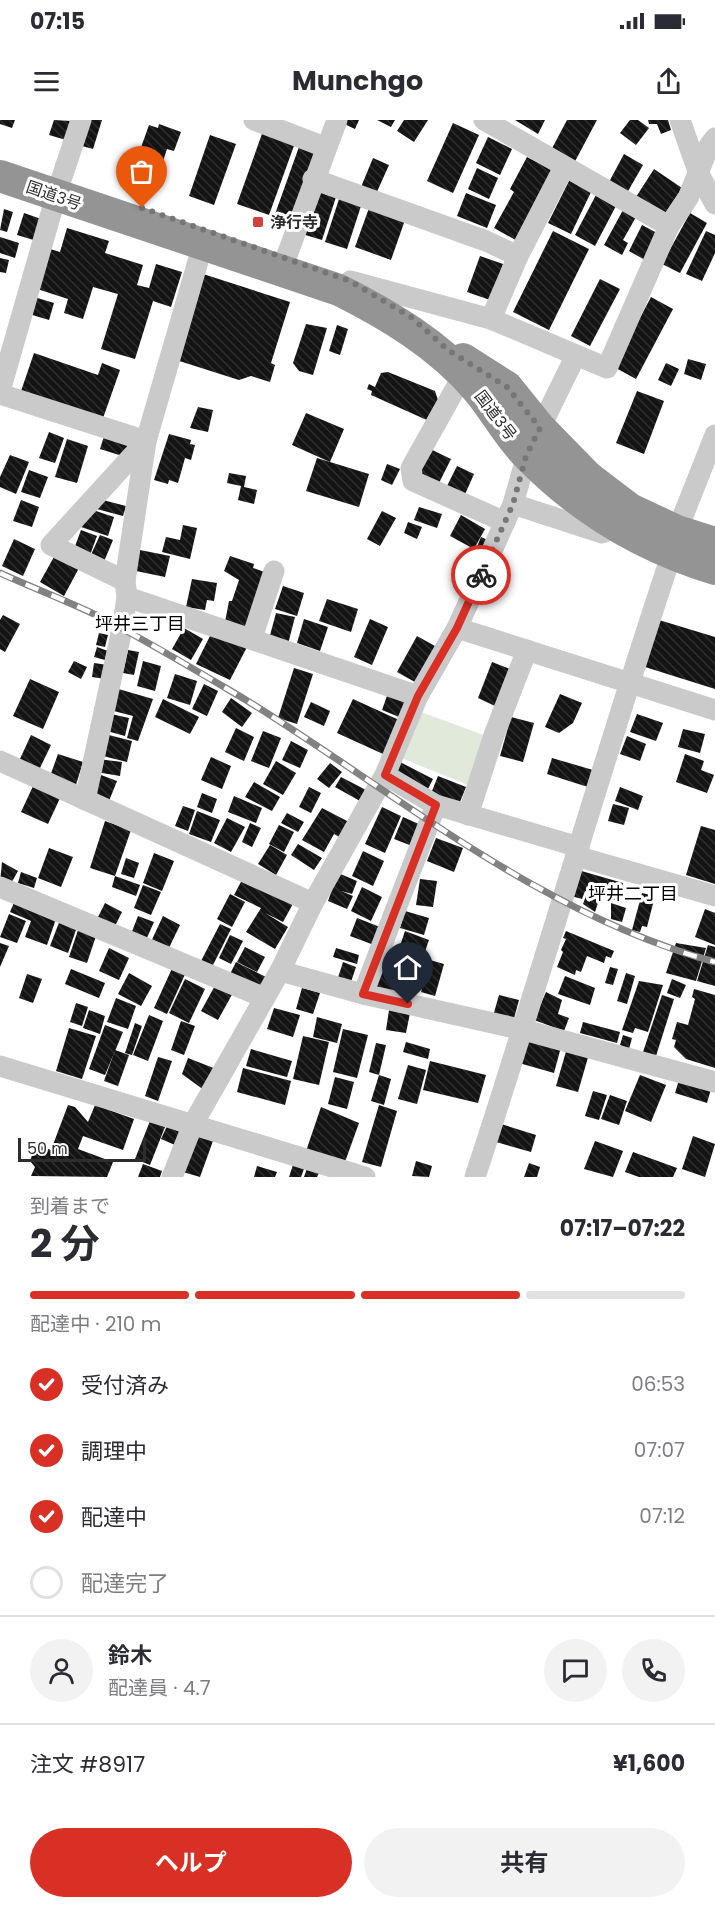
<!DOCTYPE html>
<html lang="ja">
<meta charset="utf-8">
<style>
body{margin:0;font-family:Poppins,"Noto Sans JP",sans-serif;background:#f2f2f3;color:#2b2b33;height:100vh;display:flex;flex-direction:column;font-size:22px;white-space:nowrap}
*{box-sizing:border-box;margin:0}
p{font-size:20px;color:#7c7c81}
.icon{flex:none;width:33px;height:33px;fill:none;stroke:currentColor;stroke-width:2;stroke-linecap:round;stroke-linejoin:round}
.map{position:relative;height:1057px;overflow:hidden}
.panel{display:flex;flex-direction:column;background:#fff;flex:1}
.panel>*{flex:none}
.scale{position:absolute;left:18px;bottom:15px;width:128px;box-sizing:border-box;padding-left:6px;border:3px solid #2d2d2d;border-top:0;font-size:16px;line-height:21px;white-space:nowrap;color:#2d2d2d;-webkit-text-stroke:4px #fff;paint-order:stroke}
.pin{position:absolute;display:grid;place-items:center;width:51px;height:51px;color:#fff;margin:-62px -26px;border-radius:50% 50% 50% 0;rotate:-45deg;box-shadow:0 0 6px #0007}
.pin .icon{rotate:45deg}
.courier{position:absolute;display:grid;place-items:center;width:60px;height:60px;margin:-30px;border:4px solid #d93025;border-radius:50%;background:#fff;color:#222;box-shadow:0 2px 8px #0007}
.overview em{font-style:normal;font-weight:700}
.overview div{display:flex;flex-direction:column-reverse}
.overview{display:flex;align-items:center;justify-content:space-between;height:102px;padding:0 30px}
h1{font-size:39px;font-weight:700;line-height:45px}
.bar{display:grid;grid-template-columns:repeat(4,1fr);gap:9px 6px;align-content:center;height:72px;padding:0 30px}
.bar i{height:8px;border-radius:4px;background:#e1e1e2}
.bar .active{background:#d93025}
.bar p{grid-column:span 4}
.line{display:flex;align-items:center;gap:15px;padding:0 30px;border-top:2px solid #e1e1e2}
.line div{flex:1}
.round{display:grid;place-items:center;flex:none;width:63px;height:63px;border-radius:32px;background:#f2f2f3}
ol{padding:0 30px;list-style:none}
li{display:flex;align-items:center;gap:18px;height:66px}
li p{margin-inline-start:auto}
li .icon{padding:6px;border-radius:50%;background:#d93025;color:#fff;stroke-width:4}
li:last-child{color:#7c7c81}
li i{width:33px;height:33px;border:3px solid #e1e1e2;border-radius:50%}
.action{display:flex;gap:12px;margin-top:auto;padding:12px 30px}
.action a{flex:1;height:69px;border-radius:36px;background:#d93025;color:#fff;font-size:24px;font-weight:700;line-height:69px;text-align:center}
.action a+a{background:#f2f2f3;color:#2b2b33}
.status{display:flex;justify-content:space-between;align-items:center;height:42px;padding:0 30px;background:#fff;direction:ltr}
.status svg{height:16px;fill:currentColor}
header{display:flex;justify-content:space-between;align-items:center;height:78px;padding:0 30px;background:#fff;font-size:27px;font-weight:700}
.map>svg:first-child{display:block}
</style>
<div class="status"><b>07:15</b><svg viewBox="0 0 49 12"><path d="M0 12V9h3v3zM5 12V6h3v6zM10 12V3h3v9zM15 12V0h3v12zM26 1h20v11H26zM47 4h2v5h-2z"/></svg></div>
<header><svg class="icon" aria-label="menu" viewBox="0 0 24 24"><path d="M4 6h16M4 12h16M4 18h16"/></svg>Munchgo<svg class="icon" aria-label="share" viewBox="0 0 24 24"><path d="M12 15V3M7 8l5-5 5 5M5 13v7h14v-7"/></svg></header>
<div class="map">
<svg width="715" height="1057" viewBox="0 0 715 1057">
<defs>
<pattern id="building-back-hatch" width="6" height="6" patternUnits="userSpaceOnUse" patternTransform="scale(1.5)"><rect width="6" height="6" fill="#141414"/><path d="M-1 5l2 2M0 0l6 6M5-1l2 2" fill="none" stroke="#2e2e2e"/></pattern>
</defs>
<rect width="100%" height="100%" fill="#fff"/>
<polygon fill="#e1e9db" points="421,592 489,617 473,667 401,638"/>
<g fill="url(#building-back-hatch)">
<polygon points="0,0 15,0 12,8 0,4"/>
<polygon points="54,0 71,1 66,20 49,15"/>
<polygon points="90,0 102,0 93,29 82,26"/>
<polygon points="343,0 359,0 355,9 342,3"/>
<polygon points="377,0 395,0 391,7"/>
<polygon points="404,0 428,0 414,22 397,11"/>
<polygon points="515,0 545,0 538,14"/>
<polygon points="567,0 597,0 572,47 549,34"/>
<polygon points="630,0 638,0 649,8 636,25 620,13"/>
<polygon points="648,0 668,0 671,10 661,14 657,4 649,4"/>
<polygon points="453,3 479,15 453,73 427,61"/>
<polygon points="159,4 181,12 174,31 167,29 158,56 134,47 149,5 158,8"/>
<polygon points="263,11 295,23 269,95 237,84"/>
<polygon points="210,15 236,24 214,85 189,76"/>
<polygon points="488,17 512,29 500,55 476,43"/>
<polygon points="300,24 316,30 289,102 274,97"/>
<polygon points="624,34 643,45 627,73 609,62"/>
<polygon points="527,37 556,52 521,123 494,108 514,72 510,69"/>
<polygon points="373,38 389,45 376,74 361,67"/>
<polygon points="477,48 498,58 489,79 468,69"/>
<polygon points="654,49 682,68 664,95 636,77"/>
<polygon points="570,59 592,70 571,114 548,103"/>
<polygon points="317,68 337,74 322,120 302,114"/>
<polygon points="466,73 496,85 487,108 457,96"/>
<polygon points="597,73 617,84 595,126 575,115"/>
<polygon points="340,76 362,83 347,129 325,122"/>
<polygon points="369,88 405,100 391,140 355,127"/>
<polygon points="4,89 13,92 7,112 0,110"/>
<polygon points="623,90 636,97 623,120 628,123 622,135 604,125"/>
<polygon points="24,93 44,100 37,121 17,115"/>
<polygon points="690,93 707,103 680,153 662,144"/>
<polygon points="642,105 659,114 645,140 629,131"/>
<polygon points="67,108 109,121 105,133 143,145 137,165 149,168 156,144 182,152 171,187 153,181 135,239 101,229 118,174 93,167 83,199 64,193 68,179 34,168 47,128 60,132"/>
<polygon points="553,111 589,129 549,210 513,192"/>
<polygon points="706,111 715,115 715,133 702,161 686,154"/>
<polygon points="0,117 19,123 15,138 0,133"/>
<polygon points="480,136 503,144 490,180 467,172"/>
<polygon points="0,138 9,140 6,153 0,152"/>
<polygon points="200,153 290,182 271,243 275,245 270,262 251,256 239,260 173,239"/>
<polygon points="600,159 620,169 590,226 571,216"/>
<polygon points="34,177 54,183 49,200 29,194"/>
<polygon points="651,177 673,189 636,259 614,247"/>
<polygon points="306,204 327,208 313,255 299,251 293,243"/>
<polygon points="337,205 348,209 340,235 329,231"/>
<polygon points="34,233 98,255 102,243 120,250 102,301 20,274"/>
<polygon points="688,239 706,244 701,260 684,254"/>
<polygon points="666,243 679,249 671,266 658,260"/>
<polygon points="388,252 435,271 438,280 429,301 371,275 372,271 367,269 369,264 375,267 381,253"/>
<polygon points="637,271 664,281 644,334 616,323"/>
<polygon points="198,287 213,290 208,312 190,308"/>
<polygon points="306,293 344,309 330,342 292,325"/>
<polygon points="49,312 64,318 55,343 39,338"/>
<polygon points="105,313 137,323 132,339 100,329"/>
<polygon points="169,314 191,320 190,324 195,325 191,340 185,338 178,363 169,360 168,364 154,360"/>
<polygon points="67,319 88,326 77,363 55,357"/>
<polygon points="426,327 451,339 438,365 414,353"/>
<polygon points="10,335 29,342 16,374 0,367 0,357"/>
<polygon points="317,338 369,354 359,387 306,371"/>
<polygon points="387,344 400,349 392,365 381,360"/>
<polygon points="457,346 474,354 463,379 445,370"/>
<polygon points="29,350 48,357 40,378 21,372"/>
<polygon points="229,353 246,356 244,367 257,370 254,384 238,380 241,366 227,363"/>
<polygon points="95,378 126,386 123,396 93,388"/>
<polygon points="21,380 39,387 32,407 13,401"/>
<polygon points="419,387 442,394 437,408 414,400"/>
<polygon points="87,388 114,397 108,416 81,407"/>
<polygon points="382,391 396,398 380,426 367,419"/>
<polygon points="461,395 485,409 474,429 450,416"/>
<polygon points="408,402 422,407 417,419 404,413"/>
<polygon points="183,405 197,408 190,439 162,432 166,417 180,420"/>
<polygon points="81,410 97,416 90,435 74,429"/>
<polygon points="100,415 113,420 103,444 89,439"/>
<polygon points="481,417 492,422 485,438 474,434"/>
<polygon points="14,419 35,429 23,456 2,446"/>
<polygon points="140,430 170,436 165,457 136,451"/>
<polygon points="55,435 79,448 64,476 40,462"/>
<polygon points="230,436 254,444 253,448 270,454 251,511 225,502 229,481 232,481 239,460 224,451"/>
<polygon points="192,459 217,463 214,481 207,480 205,490 186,487"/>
<polygon points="283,466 304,473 297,496 275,489"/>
<polygon points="327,479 358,489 351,512 319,501"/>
<polygon points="276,493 295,497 288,524 269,519"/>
<polygon points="3,495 20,504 5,532 0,529 0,500"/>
<polygon points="304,499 328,507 320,531 297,523"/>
<polygon points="370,499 388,507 372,545 354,537"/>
<polygon points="659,500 715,517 715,569 645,547"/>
<polygon points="184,508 203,519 191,540 172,529"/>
<polygon points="213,510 247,527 230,560 196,544"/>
<polygon points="99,513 108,515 105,527 96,525"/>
<polygon points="417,516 442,530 422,566 397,552"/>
<polygon points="97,527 108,531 105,540 94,537"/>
<polygon points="128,530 139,532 134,555 123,553"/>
<polygon points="74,541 87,547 81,559 68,552"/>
<polygon points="143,541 161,546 155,571 137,566"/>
<polygon points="492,542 510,549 495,586 478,578"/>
<polygon points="94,543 108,545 105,559 92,557"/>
<polygon points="294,548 313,554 297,604 278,598"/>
<polygon points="175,554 197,561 190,585 167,578"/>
<polygon points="30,559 59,572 43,609 13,596"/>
<polygon points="204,564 218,571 207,596 192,589"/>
<polygon points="115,568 153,579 138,621 127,618 133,596 110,590"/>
<polygon points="388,573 411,582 404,599 382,590"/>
<polygon points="560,574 582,583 573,603 559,613 545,607"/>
<polygon points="231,578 252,593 242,607 222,592"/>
<polygon points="163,579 199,597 190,614 155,597"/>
<polygon points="353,579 399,600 383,634 337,613"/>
<polygon points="311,582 330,591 324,606 304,597"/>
<polygon points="111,594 129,598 125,616 107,611"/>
<polygon points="637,594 663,603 656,621 630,612"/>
<polygon points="511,597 534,603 523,642 500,636"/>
<polygon points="236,608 254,617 244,641 225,632"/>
<polygon points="683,609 705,614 700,633 678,627"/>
<polygon points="263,611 281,618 269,648 251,641"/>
<polygon points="105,614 132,621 127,642 99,635"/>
<polygon points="31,615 51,625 39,650 19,641"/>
<polygon points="627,616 646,624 640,641 620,634"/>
<polygon points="291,621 308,630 300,648 282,640"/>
<polygon points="58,634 83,642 75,668 49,659"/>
<polygon points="685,634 704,641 701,650 714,655 707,673 676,662"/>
<polygon points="211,637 231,646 222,669 201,660"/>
<polygon points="552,638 593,650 588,667 547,654"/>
<polygon points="98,639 122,642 120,656 96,652"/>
<polygon points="276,641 296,653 283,675 263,664"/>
<polygon points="400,642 433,659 427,671 394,653"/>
<polygon points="330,643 342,652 329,668 317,659"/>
<polygon points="101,655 117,661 109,681 93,674"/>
<polygon points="438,656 466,667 458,687 430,676"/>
<polygon points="341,657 366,670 360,681 335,667"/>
<polygon points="254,662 280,677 272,691 245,677"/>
<polygon points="34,664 61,676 48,704 21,692"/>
<polygon points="309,667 321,673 311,693 299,687"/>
<polygon points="620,667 643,676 638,690 615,681"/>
<polygon points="202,673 217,679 212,693 197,687"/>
<polygon points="234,676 262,688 256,703 228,692"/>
<polygon points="613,684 629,688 624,705 608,701"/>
<polygon points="183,686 195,690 188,711 175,706"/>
<polygon points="382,687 401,696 385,733 365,724"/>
<polygon points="322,688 349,702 341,718 334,714 324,732 302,720"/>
<polygon points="197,691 220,700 211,722 189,714"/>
<polygon points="287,693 304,702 298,712 281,703"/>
<polygon points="403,697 421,705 412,726 394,719"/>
<polygon points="227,698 245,707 231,732 214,723"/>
<polygon points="105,701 131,710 115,756 90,748"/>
<polygon points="250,703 261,708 252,727 242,722"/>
<polygon points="279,705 294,712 284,732 269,724"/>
<polygon points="701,706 715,710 715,764 686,755"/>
<polygon points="436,718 463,728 454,752 427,741"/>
<polygon points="298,724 322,738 314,750 291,735"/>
<polygon points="270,725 287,735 276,755 258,744"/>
<polygon points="49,728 73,737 61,767 38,758"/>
<polygon points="363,731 384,741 373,766 352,756"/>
<polygon points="154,733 174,741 162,771 143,763"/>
<polygon points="126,738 139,743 134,758 121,754"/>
<polygon points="2,742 18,751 9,767 0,762"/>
<polygon points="578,750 623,763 618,781 585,771 582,779 571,776"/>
<polygon points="21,752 37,758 34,768 18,763"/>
<polygon points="338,753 357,761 352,774 341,771 353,776 347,789 328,781"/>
<polygon points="115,756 140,765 136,776 112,767"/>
<polygon points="244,756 294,782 283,802 265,793 288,807 275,829 246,812 261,788 234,775"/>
<polygon points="420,759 437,761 433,787 416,785"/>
<polygon points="143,765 161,772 151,795 134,788"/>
<polygon points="362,767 382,777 371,801 351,791"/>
<polygon points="642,773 655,776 647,807 642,806 640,812 632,810"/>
<polygon points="230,774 245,782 232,807 217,799"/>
<polygon points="586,776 599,780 595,792 583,784"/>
<polygon points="16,778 57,796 47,825 25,817 31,801 10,792"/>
<polygon points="105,783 122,792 115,806 98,797"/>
<polygon points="611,783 626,788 622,802 611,799"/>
<polygon points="705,789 715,793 715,825 695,817"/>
<polygon points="405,791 429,798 424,815 400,808"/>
<polygon points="9,794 26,801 17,823 0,817"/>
<polygon points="138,796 154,802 146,820 131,814"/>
<polygon points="163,796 180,805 166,834 149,826"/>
<polygon points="357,798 380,807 374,825 350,816"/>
<polygon points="60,800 77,807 68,833 50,826"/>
<polygon points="220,804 231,809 211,849 200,843"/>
<polygon points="79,807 97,813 87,843 69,837"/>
<polygon points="405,811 429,820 423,837 399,829"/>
<polygon points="566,811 614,831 611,838 606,836 604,843 587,836 581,852 576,850 575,855 557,847 563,832 561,830 566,819 563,818"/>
<polygon points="230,815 243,821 231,844 219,838"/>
<polygon points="0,823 9,826 0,847"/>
<polygon points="676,823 706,828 696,861 666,853"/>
<polygon points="708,825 715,827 715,866 697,861"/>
<polygon points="245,827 265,837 257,852 237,842"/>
<polygon points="109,828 129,838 119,860 99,851"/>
<polygon points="336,828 359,835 357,844 333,837"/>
<polygon points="430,840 444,844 435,876 421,872"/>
<polygon points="236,842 268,858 260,874 228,858"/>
<polygon points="343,842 356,847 350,865 337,861"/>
<polygon points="381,842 405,848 399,872 375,867"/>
<polygon points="174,844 187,850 167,894 154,888"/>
<polygon points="610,847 618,849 613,865 605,863"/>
<polygon points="71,849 105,863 99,878 65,864"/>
<polygon points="129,853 152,866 141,886 118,874"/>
<polygon points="626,853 635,856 627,884 617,881"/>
<polygon points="27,854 42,859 33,883 19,878"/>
<polygon points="565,856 595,868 590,885 558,874"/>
<polygon points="185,859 205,869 189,903 169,893"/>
<polygon points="672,859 686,865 680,878 667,873"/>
<polygon points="639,861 663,865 648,912 635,908 633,913 622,910"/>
<polygon points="217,862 234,871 218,900 201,891"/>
<polygon points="302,868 320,873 313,894 296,889"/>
<polygon points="694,869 715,875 715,948 686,939 674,927 676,920 672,919 677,902 688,905 695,879 692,877"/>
<polygon points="546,872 562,880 558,894 569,898 564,911 534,900"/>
<polygon points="499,875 519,880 513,902 493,896"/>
<polygon points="662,875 674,879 656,936 643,932"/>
<polygon points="116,878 136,886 128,909 107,902"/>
<polygon points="76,883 88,887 82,906 70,902"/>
<polygon points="274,888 300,895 293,917 267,909"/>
<polygon points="89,890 105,896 100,914 83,908"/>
<polygon points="389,890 410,893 406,913 386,910"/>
<polygon points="149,895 163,901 148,941 133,935"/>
<polygon points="317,897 342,904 337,923 313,917"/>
<polygon points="181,901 195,906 184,935 171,930"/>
<polygon points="583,902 620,912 617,923 580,913"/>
<polygon points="135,903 142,906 132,935 125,933"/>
<polygon points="105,905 123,912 105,955 89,949"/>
<polygon points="69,908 96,916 82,959 56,951"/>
<polygon points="343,909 368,915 357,958 333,952"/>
<polygon points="623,915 632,918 629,929 620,925"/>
<polygon points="303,916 329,922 319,965 293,959"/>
<polygon points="527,917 561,927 554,953 519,943"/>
<polygon points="406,922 430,929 428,939 403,932"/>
<polygon points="376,923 386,925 379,955 369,952"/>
<polygon points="567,928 589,934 578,972 556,966"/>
<polygon points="251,929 292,941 287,957 246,946"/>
<polygon points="115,930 129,935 118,966 104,961"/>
<polygon points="158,937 172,941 158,981 145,976"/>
<polygon points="188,938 216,949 208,973 182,954"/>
<polygon points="430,941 486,955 478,983 423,970"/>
<polygon points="408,945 426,950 417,984 398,979"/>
<polygon points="243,948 291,961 285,985 237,972"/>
<polygon points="379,955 391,959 384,985 371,981"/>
<polygon points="640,955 666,965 651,1002 625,991"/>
<polygon points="335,957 354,962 347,989 328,984"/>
<polygon points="679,960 711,969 707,983 675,973"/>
<polygon points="593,971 607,975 599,1000 585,996"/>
<polygon points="610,975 627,981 619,1005 601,999"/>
<polygon points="68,985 75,987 88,1002 95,985 134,999 123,1030 83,1016 78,1029 113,1042 107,1057 31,1056 35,1047 30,1041 36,1024 51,1030"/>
<polygon points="379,985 397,991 381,1047 362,1042"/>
<polygon points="321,987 359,1003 345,1042 304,1037"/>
<polygon points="150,1001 165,1007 150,1045 135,1039"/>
<polygon points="501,1004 536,1015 531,1032 496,1022"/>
<polygon points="167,1006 180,1012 175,1025 161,1019"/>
<polygon points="197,1015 213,1021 200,1057 183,1052"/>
<polygon points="693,1016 715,1024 705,1057 682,1049"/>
<polygon points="595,1021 623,1031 613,1057 584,1049"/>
<polygon points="633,1032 677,1048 673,1057 639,1057 625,1052"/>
<polygon points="416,1041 432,1046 429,1057 412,1056"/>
<polygon points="529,1043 540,1047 537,1057 524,1057"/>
<polygon points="143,1044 162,1051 160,1057 138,1057"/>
<polygon points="293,1045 304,1049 301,1057 289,1057"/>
<polygon points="257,1046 277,1052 275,1057 254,1057"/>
<polygon points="307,1048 319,1053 317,1057 304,1057"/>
</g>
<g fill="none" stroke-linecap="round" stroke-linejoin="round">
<g stroke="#cacaca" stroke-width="21">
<polyline points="254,0 325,27"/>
<polyline points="484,0 669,106"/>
<polyline points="680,0 699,54 715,84"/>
<polyline points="313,59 486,121 518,136"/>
<polyline points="61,60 81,0"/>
<polyline points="286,138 337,0"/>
<polyline points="350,161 491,199 576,235"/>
<polyline points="491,199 518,136 564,47"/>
<polyline points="463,255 411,348 413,361 505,402"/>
<polyline points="0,271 56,76"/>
<polyline points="0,274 146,321"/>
<polyline points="513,384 602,413 617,407"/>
<polyline points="677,411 715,315"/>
<polyline points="125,461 51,425 146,321"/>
<polyline points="127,477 418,576"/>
<polyline points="457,508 715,590"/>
<polyline points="252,518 274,451"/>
<polyline points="0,641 313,783"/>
<polyline points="385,655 436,685 579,727"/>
<polyline points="85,680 122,509 127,477 125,461 146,321 203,124"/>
<polyline points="468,695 494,615 527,530"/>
<polyline points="576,736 715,776"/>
<polyline points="0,767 265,878"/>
<polyline points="280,851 363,874 524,910 715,962"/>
<polyline points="363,874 436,685"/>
<polyline points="0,946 365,1057"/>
<polyline points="172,1057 193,1004 280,851 313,783 385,655 418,576 457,508 513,384 527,335 576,235 607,248 669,106 688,78 709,26 715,18"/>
<path d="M475,1057C543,851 602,642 671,436"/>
</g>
<g stroke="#949494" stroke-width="32">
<path d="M0,56L339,170C389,195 439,225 476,268C495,290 508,317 529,337C582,391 643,427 715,449"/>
<polyline points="463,239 507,267 540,308 588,357 630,389 677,411 715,423"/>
</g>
<g stroke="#828282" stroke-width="7">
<path id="rail" d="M0,453C37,470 76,484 112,503C157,527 202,554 246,580C398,674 539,794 715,842"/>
</g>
<use href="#rail" stroke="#fff" stroke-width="4.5" stroke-dasharray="14" stroke-linecap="butt"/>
</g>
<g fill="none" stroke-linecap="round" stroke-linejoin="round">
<polyline stroke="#767676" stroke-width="6" stroke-dasharray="0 10.8" points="142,88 350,161 411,197 448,230 507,267 540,308 526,336 513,384 481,455"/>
<polyline stroke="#d93025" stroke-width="8" points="408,884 363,874 436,685 385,655 418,576 457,508 481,455"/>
</g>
<rect fill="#d53f3d" stroke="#fff" stroke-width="2" x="252" y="96" width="12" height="12" rx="3"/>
<g text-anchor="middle" stroke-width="6" stroke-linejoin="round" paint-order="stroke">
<g font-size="16" fill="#2d2d2d" stroke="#fff">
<text transform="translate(54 75) rotate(19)" y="6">国道3号</text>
<text transform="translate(496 295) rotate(53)" y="6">国道3号</text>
</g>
<g font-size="16" font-weight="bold" fill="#2d2d2d" stroke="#fff" text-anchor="start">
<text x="270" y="108">浄行寺</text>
</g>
<g font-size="18" fill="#000" stroke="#fff">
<text x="140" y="510">坪井三丁目</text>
<text x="633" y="780">坪井二丁目</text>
</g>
</g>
</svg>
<div class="scale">50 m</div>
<div class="pin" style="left:142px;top:88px;background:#ea580c"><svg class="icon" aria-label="bag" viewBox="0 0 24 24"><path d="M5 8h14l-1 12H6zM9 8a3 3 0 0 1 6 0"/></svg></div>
<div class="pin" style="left:408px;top:884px;background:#1f2937"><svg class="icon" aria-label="home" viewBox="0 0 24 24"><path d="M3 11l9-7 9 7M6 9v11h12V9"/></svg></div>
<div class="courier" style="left:481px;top:455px"><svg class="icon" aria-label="bike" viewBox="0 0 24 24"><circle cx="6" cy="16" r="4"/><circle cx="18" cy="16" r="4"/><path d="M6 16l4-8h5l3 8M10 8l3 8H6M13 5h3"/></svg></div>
</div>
<section class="panel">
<div class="overview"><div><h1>2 分</h1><p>到着まで</p></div><em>07:17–07:22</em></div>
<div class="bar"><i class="active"></i><i class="active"></i><i class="active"></i><i></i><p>配達中 · 210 m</p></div>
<ol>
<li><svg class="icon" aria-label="check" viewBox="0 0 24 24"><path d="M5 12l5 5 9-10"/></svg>受付済み<p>06:53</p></li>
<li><svg class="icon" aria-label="check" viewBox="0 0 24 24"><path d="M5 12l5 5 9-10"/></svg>調理中<p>07:07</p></li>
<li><svg class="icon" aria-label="check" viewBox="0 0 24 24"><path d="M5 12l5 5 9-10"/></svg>配達中<p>07:12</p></li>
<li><i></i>配達完了</li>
</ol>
<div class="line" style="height:108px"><a class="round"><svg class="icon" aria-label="person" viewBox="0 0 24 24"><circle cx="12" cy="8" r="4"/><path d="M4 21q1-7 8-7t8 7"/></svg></a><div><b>鈴木</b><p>配達員 · 4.7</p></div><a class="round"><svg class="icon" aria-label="chat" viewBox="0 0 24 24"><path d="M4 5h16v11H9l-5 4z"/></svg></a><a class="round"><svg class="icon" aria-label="phone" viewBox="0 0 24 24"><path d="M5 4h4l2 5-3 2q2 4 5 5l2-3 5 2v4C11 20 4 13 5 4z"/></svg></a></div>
<div class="line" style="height:78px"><div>注文 #8917</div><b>¥1,600</b></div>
<div class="action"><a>ヘルプ</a><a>共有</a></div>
</section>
